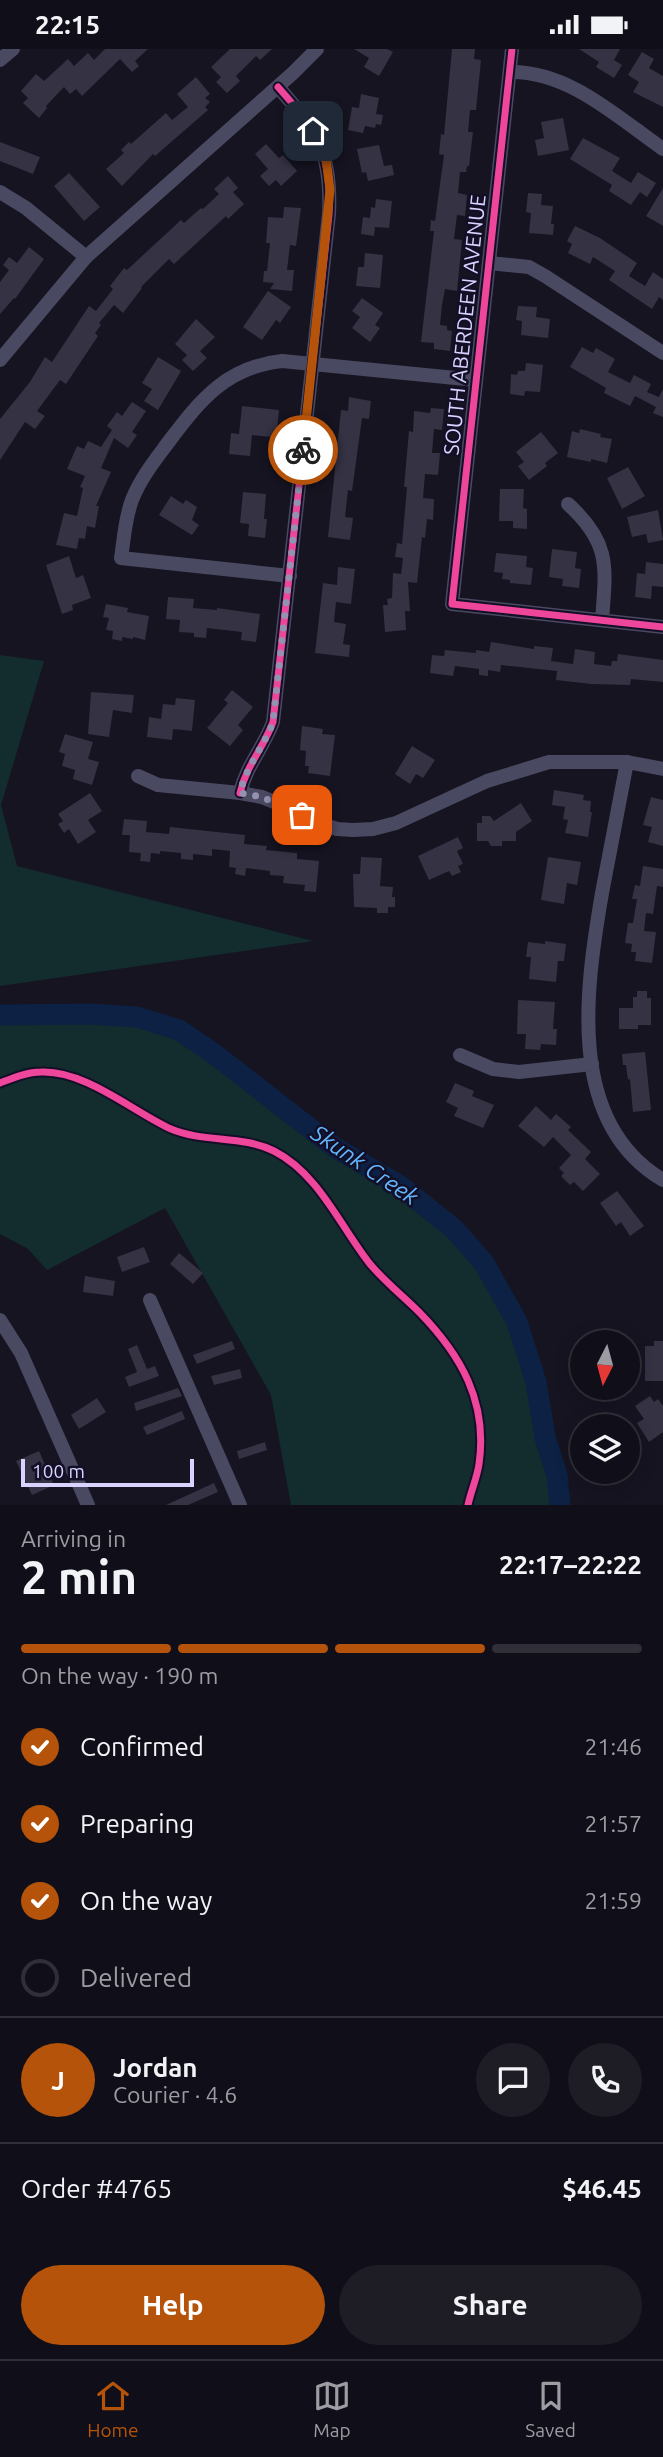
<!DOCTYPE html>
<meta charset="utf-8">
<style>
body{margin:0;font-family:Ubuntu,sans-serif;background:#1e1d26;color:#f1f3f6;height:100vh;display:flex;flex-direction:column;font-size:26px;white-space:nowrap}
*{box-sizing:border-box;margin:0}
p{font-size:23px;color:#9c9ca2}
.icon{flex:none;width:38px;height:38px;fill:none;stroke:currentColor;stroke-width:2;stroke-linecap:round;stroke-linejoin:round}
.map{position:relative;height:1456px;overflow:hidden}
.drawer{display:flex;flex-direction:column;background:#100f19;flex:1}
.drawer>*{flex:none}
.needle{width:46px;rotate:186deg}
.tools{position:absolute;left:570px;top:1281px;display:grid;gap:14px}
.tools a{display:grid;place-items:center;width:70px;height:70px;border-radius:50%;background:#100f19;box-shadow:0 4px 18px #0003,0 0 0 2px #302f38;font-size:35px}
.scale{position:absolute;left:21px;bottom:18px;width:173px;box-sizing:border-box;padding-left:7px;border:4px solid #d9d4ff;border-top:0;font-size:19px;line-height:24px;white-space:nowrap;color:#d9d4ff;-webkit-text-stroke:5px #130f26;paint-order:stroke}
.pin{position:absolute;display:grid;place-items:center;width:60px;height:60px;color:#fff;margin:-30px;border-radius:14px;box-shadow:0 4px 10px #0006}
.courier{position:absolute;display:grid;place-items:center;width:70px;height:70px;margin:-35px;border:5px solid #b45309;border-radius:50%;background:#fff;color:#222;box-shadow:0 2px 9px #0007}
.summary em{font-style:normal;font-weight:600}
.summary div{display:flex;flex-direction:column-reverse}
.summary{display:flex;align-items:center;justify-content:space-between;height:119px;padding:0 21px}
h1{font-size:46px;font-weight:600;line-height:52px}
.bar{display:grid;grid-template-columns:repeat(4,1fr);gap:10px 7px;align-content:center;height:84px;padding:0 21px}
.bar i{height:9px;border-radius:5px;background:#302f38}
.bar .on{background:#b45309}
.bar p{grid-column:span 4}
.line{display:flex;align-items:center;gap:18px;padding:0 21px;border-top:2px solid #302f38}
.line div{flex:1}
.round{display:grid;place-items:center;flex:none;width:74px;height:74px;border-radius:37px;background:#1e1d26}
ol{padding:0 21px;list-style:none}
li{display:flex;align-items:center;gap:21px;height:77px}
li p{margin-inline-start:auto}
li .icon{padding:7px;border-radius:50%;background:#b45309;color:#fff;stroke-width:4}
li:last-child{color:#9c9ca2}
li i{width:38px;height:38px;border:4px solid #302f38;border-radius:50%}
.cta{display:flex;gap:14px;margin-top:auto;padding:14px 21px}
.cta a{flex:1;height:80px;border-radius:42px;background:#b45309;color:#fff;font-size:28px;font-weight:600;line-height:80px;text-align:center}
.cta a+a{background:#1e1d26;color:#f1f3f6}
.status{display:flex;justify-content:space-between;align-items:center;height:49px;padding:0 35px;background:#100f19;direction:ltr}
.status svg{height:19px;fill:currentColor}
.tab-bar{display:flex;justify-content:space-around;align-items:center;height:98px;border-top:2px solid #302f38;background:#100f19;font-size:19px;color:#9c9ca2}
.tab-bar a{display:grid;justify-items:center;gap:4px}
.tab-bar .on{color:#b45309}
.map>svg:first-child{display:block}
</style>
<div class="status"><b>22:15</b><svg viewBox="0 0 49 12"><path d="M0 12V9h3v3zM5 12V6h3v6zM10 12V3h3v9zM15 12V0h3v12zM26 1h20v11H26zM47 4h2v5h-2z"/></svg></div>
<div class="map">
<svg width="663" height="1456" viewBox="0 0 663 1456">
<rect width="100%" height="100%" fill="#161421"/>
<g fill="#132c2d">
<polygon points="0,606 44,612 1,756 17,817 313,892 0,937"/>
<polygon points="89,965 137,968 179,981 213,1004 334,1098 399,1136 454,1180 484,1214 517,1273 536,1333 545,1388 557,1426 561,1449 560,1456 291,1456 271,1346 165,1159 47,1221 28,1200 0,1185 0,966"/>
</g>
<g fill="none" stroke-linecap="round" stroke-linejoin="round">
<polyline stroke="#0d2144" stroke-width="21" points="0,966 89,965 137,968 179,981 213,1004 334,1098 399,1136 454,1180 484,1214 517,1273 536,1333 545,1388 557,1426 560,1456"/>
</g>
<g fill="#343243">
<polygon points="105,0 148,0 135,12 139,17 132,23 120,10 82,47 76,40 70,45 64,38 46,57 47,59 39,69 23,54 28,49 21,42 36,25 44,32 68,10 74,17 88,4 94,11"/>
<polygon points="230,0 272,0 260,11 256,7 236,27 240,32 227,44 216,33 221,28 211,18"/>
<polygon points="354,0 387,0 393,3 379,27 364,18 369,9"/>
<polygon points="452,0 475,0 474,10 481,11 476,61 470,61 468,83 473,83 469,117 467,117 466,123 460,123 458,144 467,146 465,167 457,166 454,190 462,191 457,242 445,240 442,256 440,276 447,277 447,281 452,282 450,302 434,300 434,294 421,293 434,182 430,182 431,171 435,172 444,106 439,105 441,85 444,86"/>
<polygon points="579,0 620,0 614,11 622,16 614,29 596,18 599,13"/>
<polygon points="642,3 654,10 649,19 663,27 663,58 633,43 639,33 628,26"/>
<polygon points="196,28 210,45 205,49 210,53 205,58 208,61 155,107 153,105 122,137 106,120 124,104 121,101 129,93 131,95 166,64 172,71 188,58 177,45"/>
<polygon points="361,45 379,49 376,65 383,66 381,76 376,75 375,79 365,77 363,84 348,81 352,58 359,59"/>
<polygon points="563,69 569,101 538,107 535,91 544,89 541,73"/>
<polygon points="583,89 620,109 612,122 631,134 638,123 656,134 647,148 640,143 631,156 609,142 612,136 570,110"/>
<polygon points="0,93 40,108 33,125 0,112"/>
<polygon points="266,95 279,109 283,106 297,122 281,137 276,131 269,137 260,127 268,120 255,105"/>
<polygon points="379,96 384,117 392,116 394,126 368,132 366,123 362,124 357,100"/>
<polygon points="69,124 100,158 84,172 54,137"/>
<polygon points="228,127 238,139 233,143 244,155 228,170 226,167 174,215 169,210 141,238 142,239 123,264 114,256 99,274 101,276 95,284 98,287 66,335 60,331 37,362 45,367 35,380 25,373 0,411 0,370 30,333 45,308 52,313 89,257 96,262 113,240 110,237 124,219 127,221 181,171 184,174 201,159 203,160 219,145 214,140"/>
<polygon points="663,139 663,177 646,167"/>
<polygon points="528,144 542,145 541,156 553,157 551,175 554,175 553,186 529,184 531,164 526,163"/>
<polygon points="376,150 392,152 389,179 375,178 374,187 361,185 363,168 370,169 371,158 375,159"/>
<polygon points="284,158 301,159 296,197 290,196 287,221 294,221 292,242 270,240 274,234 263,233 264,222 267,222 270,194 266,194 268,168 283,169"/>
<polygon points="575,177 600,189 637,214 629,227 645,237 653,223 663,230 663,251 659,248 652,260 609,231 615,222 593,208 590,215 568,204 572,195 567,192"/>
<polygon points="29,198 44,210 15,250 14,249 0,265 0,233 9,221 3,216 9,208 17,214"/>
<polygon points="365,204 383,206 380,239 356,237 358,218 364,218"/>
<polygon points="268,242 291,258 280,274 276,271 262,291 243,278"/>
<polygon points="362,249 383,264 375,276 380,279 370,293 352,279 360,268 352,262"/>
<polygon points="518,257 537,258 536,268 550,270 548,289 521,286 522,272 516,271"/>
<polygon points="196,270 215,288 200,302 207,309 193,322 182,311 187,306 175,295"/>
<polygon points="582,298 593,304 596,299 615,310 608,323 630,334 634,326 651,335 647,343 659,348 663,340 663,368 653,364 656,358 635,347 630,357 604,344 606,339 570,318"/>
<polygon points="158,308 181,322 158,361 144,352 152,340 142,334"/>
<polygon points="526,314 543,316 540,343 525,342 524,347 510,345 511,325 517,326 518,322 525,322"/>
<polygon points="349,348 371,352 369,370 362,369 352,442 348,441 345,468 353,469 350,491 328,488 341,361 348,362"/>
<polygon points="132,353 146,362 132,383 137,386 128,399 114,389 101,419 111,423 96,457 99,457 95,479 87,477 85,490 79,489 77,500 56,496 64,464 77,467 83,439 80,438 85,427 67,420 77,397 84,400 88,392 101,398 112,381 107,377 117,363 122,367"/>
<polygon points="242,357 279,361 277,381 273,381 272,388 252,386 250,407 229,405 231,384 239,385"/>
<polygon points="431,359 444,360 442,381 434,380 432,404 440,404 438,426 425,425 423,449 434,450 433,471 427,470 425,489 422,488 417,534 408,533 410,562 405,562 406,581 385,583 383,556 388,556 387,550 392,549 393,524 401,525 403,509 395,508 397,494 402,495 407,438 404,438 409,382 413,383 414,362 430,364"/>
<polygon points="580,380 601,385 600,388 612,390 607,414 591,410 591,413 567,408 572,382 579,384"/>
<polygon points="541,383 558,404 545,414 547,417 529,431 518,417 524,413 516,403"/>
<polygon points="628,418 645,447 622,460 607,429"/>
<polygon points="500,440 524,440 523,459 527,460 527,480 513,479 513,472 499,472"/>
<polygon points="243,443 266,445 264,470 267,470 265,489 248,487 249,475 240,474"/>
<polygon points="171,447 183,455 186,451 197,458 192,471 199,476 192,486 159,466"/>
<polygon points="658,461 663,491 648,494 646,485 632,488 627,468"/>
<polygon points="552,500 577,503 575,519 581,520 579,539 562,537 563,530 549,528"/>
<polygon points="496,504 527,507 526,518 533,519 531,536 510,534 510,531 502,530 503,524 494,523"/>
<polygon points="69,507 76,529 83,526 91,549 72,556 73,561 62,565 46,516"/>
<polygon points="646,513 663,515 663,538 652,537 651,550 635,548 637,524 645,525"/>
<polygon points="338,518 355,520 351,555 336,553 334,573 346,575 343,595 350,596 349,608 315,604 323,534 337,536"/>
<polygon points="168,548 194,550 193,559 217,561 217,559 260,565 256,593 241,591 242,583 207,579 206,589 194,588 194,584 179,583 180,571 166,570"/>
<polygon points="106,555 128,559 127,563 149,567 145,591 133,588 133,590 122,588 122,592 112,590 113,582 106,581 109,569 103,568"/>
<polygon points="491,593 534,600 534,597 553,599 551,612 573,615 575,600 595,603 594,615 611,617 612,612 617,612 618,605 663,611 663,633 631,630 630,636 591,635 556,631 557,622 501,616 500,623 488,621 488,627 479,626 479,620 455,617 453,627 430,624 432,606 444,607 445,601 476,604 476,601 489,603"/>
<polygon points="232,641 253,658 238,676 243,681 230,697 207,679 228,654 224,651"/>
<polygon points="91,643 134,646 132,664 113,661 109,688 88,685"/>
<polygon points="176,649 195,651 192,682 173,680 172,691 147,688 149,668 161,670 163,655 175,656"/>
<polygon points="302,677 323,680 322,685 335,686 330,727 308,724 309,717 305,717 306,702 300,701"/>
<polygon points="65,685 93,693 88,710 99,713 92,736 73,730 75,721 62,717 65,705 59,703"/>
<polygon points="412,697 435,711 423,729 416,725 410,735 395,725"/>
<polygon points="554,741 584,746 583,751 591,752 590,763 592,763 588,788 565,784 568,771 563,770 565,758 552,756"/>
<polygon points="90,744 102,762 88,771 96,783 78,795 69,780 64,784 58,775 63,772 58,765"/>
<polygon points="651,748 663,751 663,797 648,793 652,778 643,776"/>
<polygon points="521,754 532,772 516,783 516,792 502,792 502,797 491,797 488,792 477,792 477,774 482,774 482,767 490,767 494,772"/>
<polygon points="124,770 147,772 146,783 169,785 170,778 245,786 244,795 267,797 266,801 297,804 297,810 319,812 316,843 304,842 305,836 283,834 284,827 270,826 270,822 246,819 245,827 235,825 236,819 229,818 230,802 212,800 212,807 193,805 193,811 181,810 181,804 160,802 160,805 151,804 150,813 140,812 141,804 129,803 130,786 122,786"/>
<polygon points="458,788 463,799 457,802 463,815 458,817 461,823 452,827 449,822 429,831 418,807"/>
<polygon points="361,808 382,809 380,837 393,838 392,848 395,848 395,858 388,858 388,864 377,864 377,859 354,858 353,825 360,825"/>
<polygon points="548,808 581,813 577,836 567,834 564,855 541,851"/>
<polygon points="643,817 663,820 663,838 657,837 653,865 646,864 644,882 656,883 652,914 635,912 636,903 631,903 632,895 625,894 628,874 633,874 637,850 632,850 635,836 640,837"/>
<polygon points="545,892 566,895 564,912 558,912 556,933 529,930 531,908 526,908 528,893 545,895"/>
<polygon points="637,942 647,942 647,949 651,949 651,976 638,976 638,980 619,980 619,959 633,959 633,948 637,948"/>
<polygon points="518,951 555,953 553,980 557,980 556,996 541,995 540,1001 525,1000 526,985 517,985"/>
<polygon points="645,1003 651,1061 633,1063 630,1030 628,1031 626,1016 623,1016 622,1005"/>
<polygon points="455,1034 474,1042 472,1047 494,1056 483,1079 454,1067 458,1059 446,1053"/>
<polygon points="536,1057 551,1071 556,1065 571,1078 568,1081 591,1103 585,1110 600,1125 583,1142 574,1133 570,1136 561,1127 564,1124 559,1119 571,1106 553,1088 544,1098 518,1077"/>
<polygon points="617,1142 644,1177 630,1187 621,1173 616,1177 600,1154"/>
<polygon points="144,1198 150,1213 122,1223 117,1208"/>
<polygon points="179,1204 203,1224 193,1235 170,1215"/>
<polygon points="85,1227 115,1232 113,1247 83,1243"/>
<polygon points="232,1292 235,1300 197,1315 193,1306"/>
<polygon points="654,1292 663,1292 663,1332 645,1332 645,1297 654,1297"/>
<polygon points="137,1296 147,1320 155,1317 159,1327 129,1338 125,1328 137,1323 128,1300"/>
<polygon points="240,1320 242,1329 214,1336 211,1327"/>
<polygon points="178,1339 182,1347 136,1362 134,1354"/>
<polygon points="650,1347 654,1353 658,1350 663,1357 663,1383 649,1393 637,1374 644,1370 635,1357"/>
<polygon points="97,1349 106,1363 79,1380 71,1366"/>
<polygon points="182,1362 185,1370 147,1386 143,1378"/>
<polygon points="265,1393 267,1401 239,1410 237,1402"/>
<polygon points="39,1402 53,1434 52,1437 32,1446 16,1412"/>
<polygon points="214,1434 218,1443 188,1456 166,1456"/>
</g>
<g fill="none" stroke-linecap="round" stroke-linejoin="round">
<g stroke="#4a4962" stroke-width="14">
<polyline points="512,0 452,555 663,578"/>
<polyline points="0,11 13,0"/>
<path d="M510,23C569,22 617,68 663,100"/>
<polyline points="0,143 26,159 86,208"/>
<polyline points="489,214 529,218 545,227 663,304"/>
<polyline points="0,311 86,208 293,24 317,0"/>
<path d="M568,455C611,494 606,518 602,571"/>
<path d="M290,527L121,509C124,490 125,469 132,451C141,428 156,410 170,391C201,350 227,318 282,312L476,331"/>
<path d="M627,713C619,757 610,800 602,844C586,938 565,1073 663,1131"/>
<polyline points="138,727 158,736 240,744 262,748 289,759 316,773 337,780 353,781 373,780 396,774 487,732 549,713 627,713 663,720"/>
<path d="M240,744C246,717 264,698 273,673L329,165C332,103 317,82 278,38"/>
<polyline points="460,1006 493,1020 519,1023 592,1015"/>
<polyline points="150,1251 240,1456"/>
<polyline points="0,1271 21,1304 88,1456"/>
</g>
<g stroke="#130f26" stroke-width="11">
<g id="cycleway">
<polyline points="512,0 452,555 663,578"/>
<path d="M240,744C246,717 264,698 273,673L329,165C332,103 317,82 278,38"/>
<path d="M0,1034C13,1029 27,1023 41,1023C85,1021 132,1062 171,1080C204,1094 242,1086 274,1102C319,1125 340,1177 370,1215C385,1233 403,1247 419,1263C461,1306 488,1353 479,1415C477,1429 471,1442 468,1456"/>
</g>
</g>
<use href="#cycleway" stroke="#ed469a" stroke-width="7"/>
</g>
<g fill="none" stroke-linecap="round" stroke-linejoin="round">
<path stroke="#9591b1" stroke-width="7" stroke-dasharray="0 12.6" d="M302,766L262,748L240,744C246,717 264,698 273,673L303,401"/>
<polyline stroke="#b45309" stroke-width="9" points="303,401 330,141 326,109 313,82"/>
</g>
<g text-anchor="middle" stroke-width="5" stroke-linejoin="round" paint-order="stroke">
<g font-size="21" fill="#d9d4ff" stroke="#130f26">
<text transform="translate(465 276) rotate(-84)" y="7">SOUTH ABERDEEN AVENUE</text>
</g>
<g font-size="23" font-style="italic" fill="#62b6ff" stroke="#130f26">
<text transform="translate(365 1116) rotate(34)" y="8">Skunk Creek</text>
</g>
</g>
</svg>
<div class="tools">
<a><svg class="needle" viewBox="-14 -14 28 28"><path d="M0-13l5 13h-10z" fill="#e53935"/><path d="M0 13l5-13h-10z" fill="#9c9ca2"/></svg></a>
<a><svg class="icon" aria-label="layers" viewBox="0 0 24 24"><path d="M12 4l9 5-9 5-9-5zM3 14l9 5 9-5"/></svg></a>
</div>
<div class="scale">100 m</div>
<div class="pin" style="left:302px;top:766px;background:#ea580c"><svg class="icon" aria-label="bag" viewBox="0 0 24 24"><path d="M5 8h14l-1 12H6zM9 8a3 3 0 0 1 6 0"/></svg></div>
<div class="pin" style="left:313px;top:82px;background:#1f2937"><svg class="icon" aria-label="home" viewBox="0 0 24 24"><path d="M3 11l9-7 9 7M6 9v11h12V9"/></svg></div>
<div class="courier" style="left:303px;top:401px"><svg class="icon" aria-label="bike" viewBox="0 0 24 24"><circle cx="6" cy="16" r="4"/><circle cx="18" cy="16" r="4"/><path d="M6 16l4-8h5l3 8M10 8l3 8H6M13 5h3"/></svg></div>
</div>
<section class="drawer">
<div class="summary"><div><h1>2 min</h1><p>Arriving in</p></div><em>22:17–22:22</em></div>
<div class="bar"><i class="on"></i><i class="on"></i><i class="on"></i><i></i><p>On the way · 190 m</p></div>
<ol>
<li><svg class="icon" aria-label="check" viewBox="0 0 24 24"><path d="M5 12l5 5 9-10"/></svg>Confirmed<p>21:46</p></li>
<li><svg class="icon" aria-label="check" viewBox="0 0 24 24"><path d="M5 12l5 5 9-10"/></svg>Preparing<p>21:57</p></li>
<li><svg class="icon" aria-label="check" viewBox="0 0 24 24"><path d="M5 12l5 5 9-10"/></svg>On the way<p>21:59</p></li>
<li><i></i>Delivered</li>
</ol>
<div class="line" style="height:126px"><b class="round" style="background:#b45309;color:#fff">J</b><div><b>Jordan</b><p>Courier · 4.6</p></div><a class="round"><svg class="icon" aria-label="chat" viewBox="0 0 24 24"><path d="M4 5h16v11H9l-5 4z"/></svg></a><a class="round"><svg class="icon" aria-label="phone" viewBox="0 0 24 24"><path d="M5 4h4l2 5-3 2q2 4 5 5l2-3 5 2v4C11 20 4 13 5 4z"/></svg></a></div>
<div class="line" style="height:91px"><div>Order #4765</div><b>$46.45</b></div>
<div class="cta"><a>Help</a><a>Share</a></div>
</section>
<nav class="tab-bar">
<a class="on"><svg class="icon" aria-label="home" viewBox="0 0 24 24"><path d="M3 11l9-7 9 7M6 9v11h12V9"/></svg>Home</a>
<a><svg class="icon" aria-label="map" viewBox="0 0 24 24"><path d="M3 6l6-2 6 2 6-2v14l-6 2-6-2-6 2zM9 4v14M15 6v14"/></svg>Map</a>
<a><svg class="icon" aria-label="saved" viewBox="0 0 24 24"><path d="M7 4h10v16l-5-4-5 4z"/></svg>Saved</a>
</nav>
